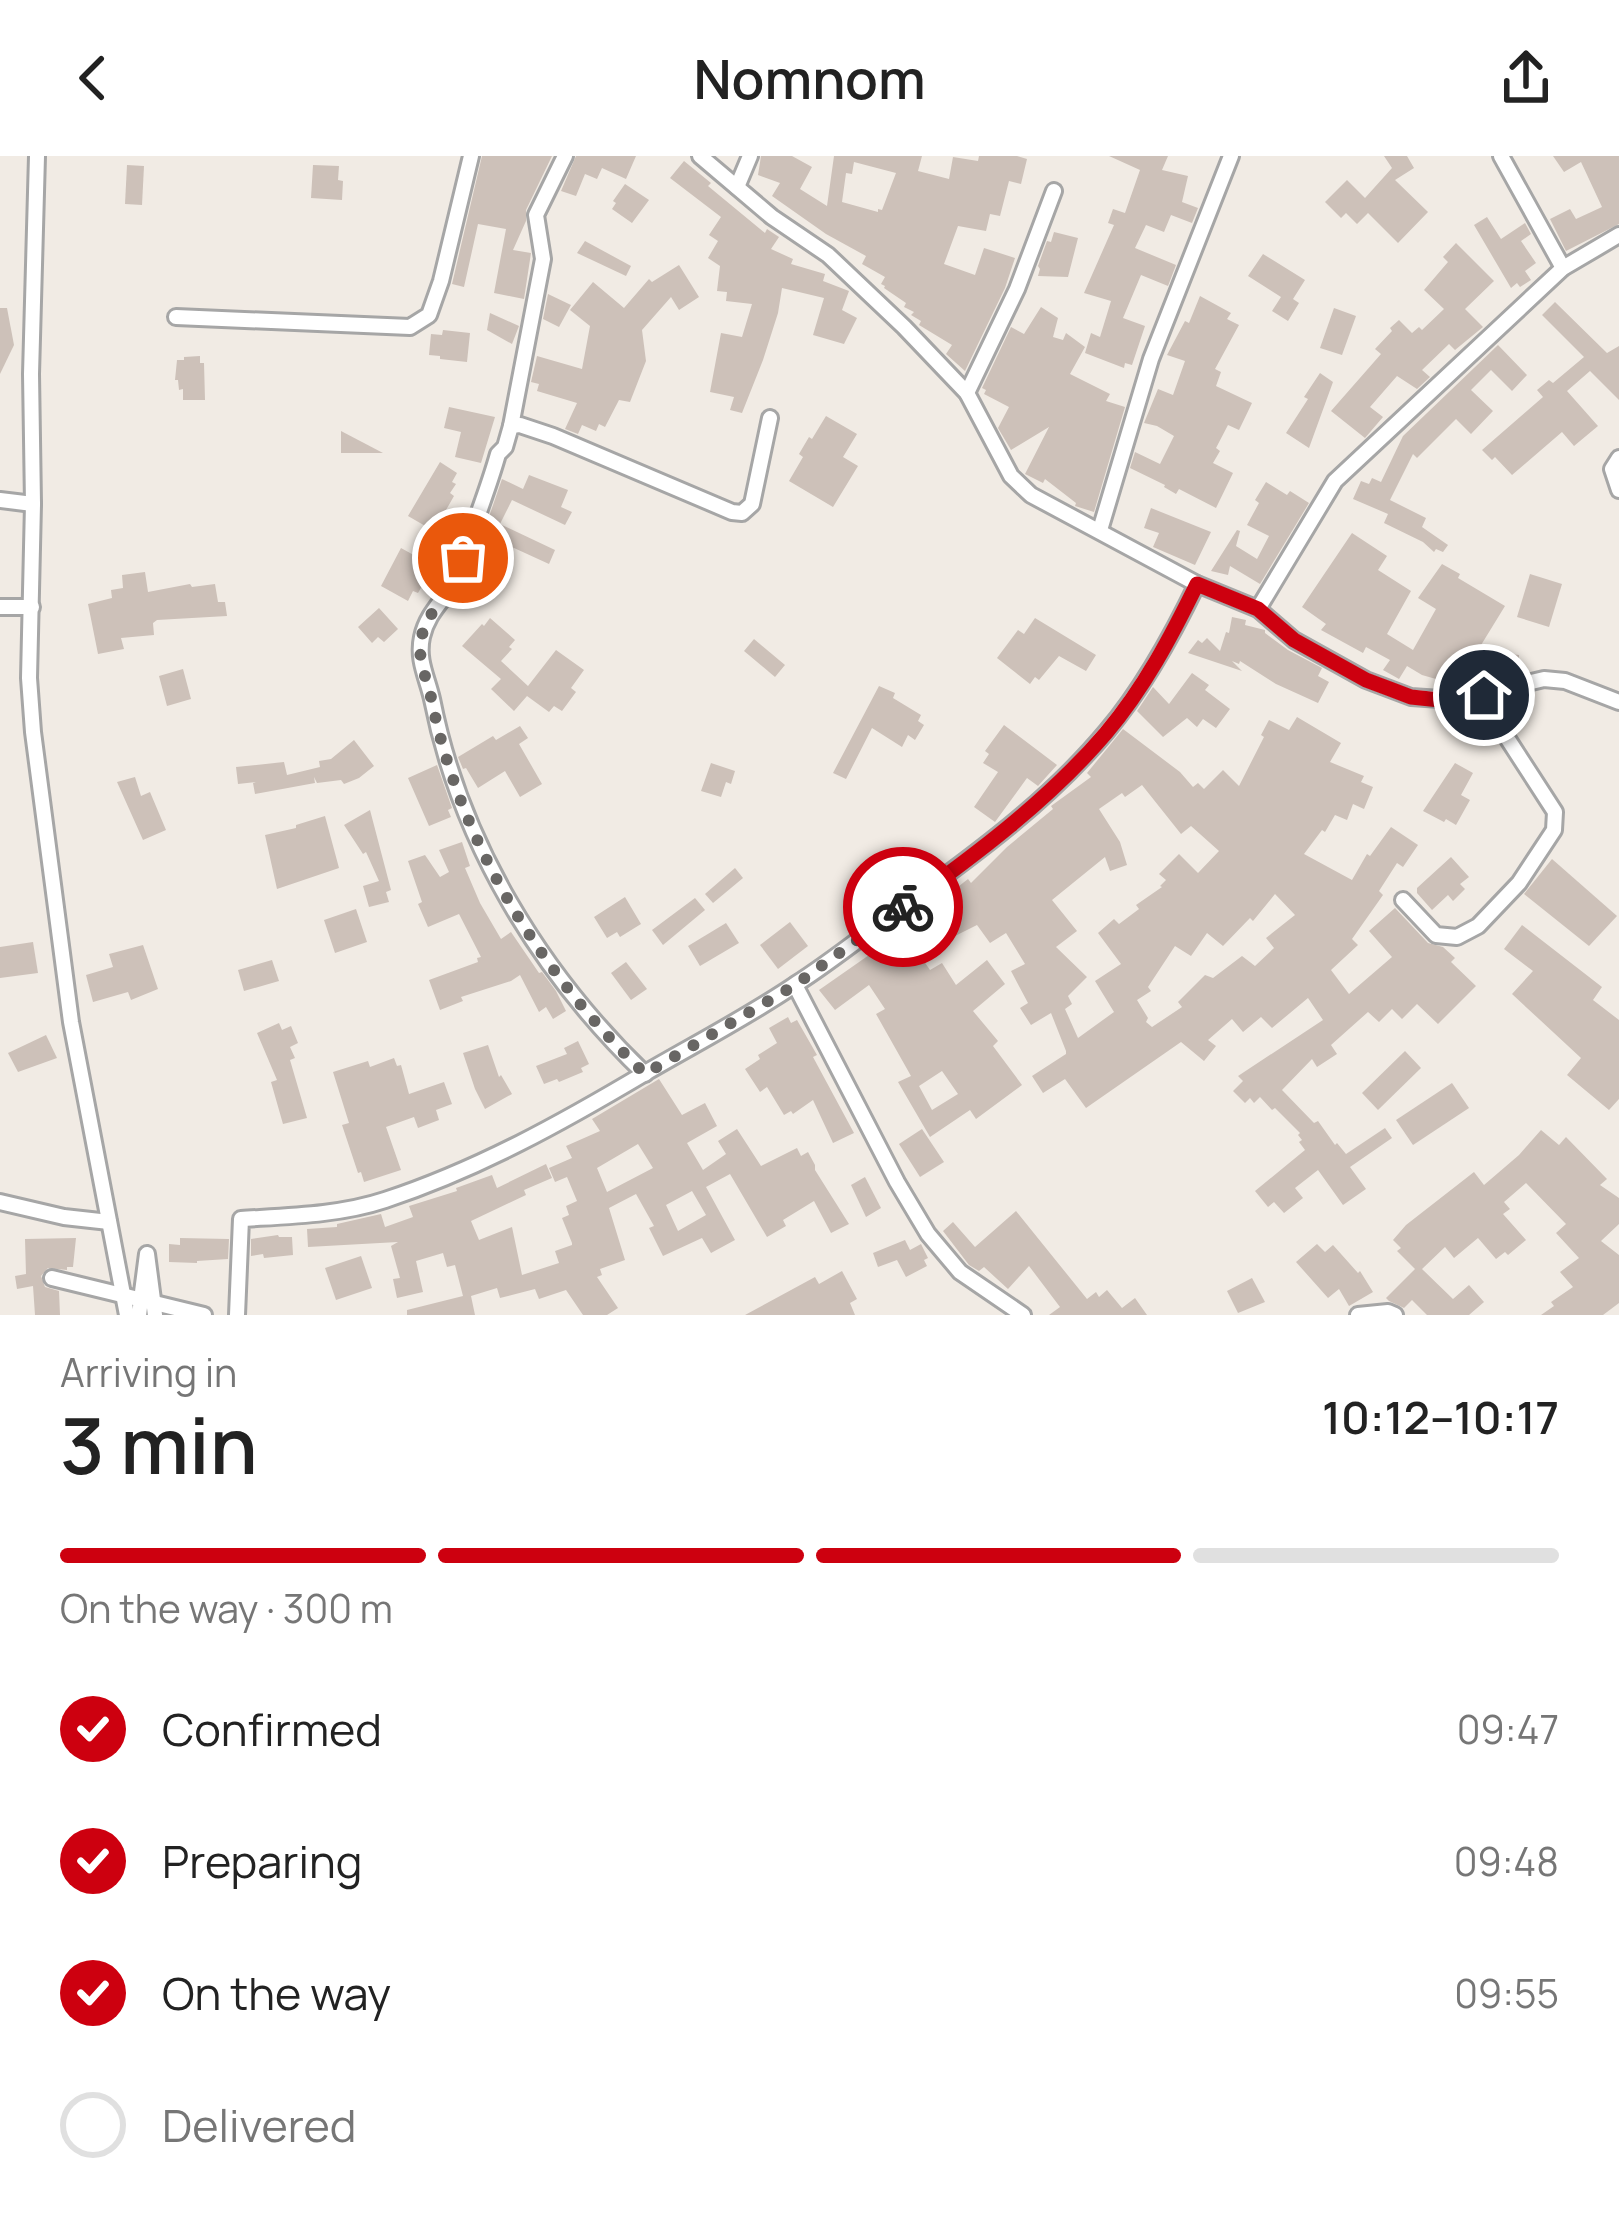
<!DOCTYPE html>
<meta charset="utf-8">
<style>
body{margin:0;font-family:Manrope,sans-serif;background:#f2f2f2;color:#222;height:100vh;display:flex;flex-direction:column;font-size:45px;white-space:nowrap}
*{box-sizing:border-box;margin:0}
p{font-size:39px;color:#767676}
.icon{flex:none;width:66px;height:66px;fill:none;stroke:currentColor;stroke-width:2;stroke-linecap:round;stroke-linejoin:round}
.map{position:relative;height:1159px;overflow:hidden}
.side{display:flex;flex-direction:column;background:#fff;flex:1}
.side>*{flex:none}
.pin{position:absolute;display:grid;place-items:center;width:102px;height:102px;color:#fff;margin:-51px;border:6px solid #fff;border-radius:50%;box-shadow:0 3px 12px #0007}
.courier{position:absolute;display:grid;place-items:center;width:120px;height:120px;margin:-60px;border:9px solid #cd000f;border-radius:50%;background:#fff;color:#222;box-shadow:0 3px 15px #0007}
.summary em{font-style:normal;font-weight:600}
.summary div{display:flex;flex-direction:column-reverse}
.summary{display:flex;align-items:center;justify-content:space-between;height:204px;padding:0 60px}
h1{font-size:78px;font-weight:600;line-height:90px}
.bar{display:grid;grid-template-columns:repeat(4,1fr);gap:18px 12px;align-content:center;height:144px;padding:0 60px}
.bar i{height:15px;border-radius:9px;background:#e0e0e0}
.bar .on{background:#cd000f}
.bar p{grid-column:span 4}
ol{padding:0 60px;list-style:none}
li{display:flex;align-items:center;gap:36px;height:132px}
li p{margin-inline-start:auto}
li .icon{padding:12px;border-radius:50%;background:#cd000f;color:#fff;stroke-width:4}
li:last-child{color:#767676}
li i{width:66px;height:66px;border:6px solid #e0e0e0;border-radius:50%}
header{display:flex;justify-content:space-between;align-items:center;height:156px;padding:0 60px;background:#fff;font-size:54px;font-weight:600}
.map>svg:first-child{display:block}
</style>
<header><svg class="icon" aria-label="back" viewBox="0 0 24 24"><path d="M15 5l-7 7 7 7"/></svg>Nomnom<svg class="icon" aria-label="share" viewBox="0 0 24 24"><path d="M12 15V3M7 8l5-5 5 5M5 13v7h14v-7"/></svg></header>
<div class="map">
<svg width="1619" height="1159" viewBox="0 0 1619 1159">
<rect width="100%" height="100%" fill="#f1ebe4"/>
<g fill="#cdc1b9" fill-rule="evenodd">
<polygon points="482,0 552,0 526,54 526,65 513,94 531,97 524,143 494,137 506,73 478,68 464,131 452,128"/>
<polygon points="576,0 636,0 626,23 602,12 597,23 585,18 576,40 561,35"/>
<path d="M761,0H792L812,11L800,33L827,50L834,0H922L918,15L949,23L953,1L978,5L979,0H1017L1027,3L1021,28L1009,25L1000,60L990,58L986,75L958,70L944,108L975,119L984,92L1015,102L1005,132L965,215L946,198L952,189L919,169L921,165L911,159L914,156L904,151L906,147L884,132L885,130L881,128L885,121L862,108L866,100L826,78L772,40L780,27L758,19ZM854,6L896,17L882,54L878,53V56L842,46L846,17L852,18Z"/>
<polygon points="1109,0 1168,0 1162,14 1188,20 1182,46 1198,52 1192,67 1171,59 1164,76 1146,69 1135,92 1176,109 1168,130 1141,119 1123,162 1145,170 1132,209 1125,207 1124,212 1085,197 1091,177 1100,181 1111,145 1084,137 1114,69 1108,67 1113,53 1125,57 1140,14"/>
<polygon points="1384,0 1407,0 1414,12 1395,24 1428,56 1398,87 1368,57 1357,68 1346,57 1341,62 1325,46 1347,24 1365,42 1392,12"/>
<polygon points="1553,0 1619,0 1619,68 1566,95 1550,63 1570,53 1576,63 1602,51 1581,6 1564,16"/>
<polygon points="684,5 711,27 708,30 765,77 767,73 779,81 771,93 793,103 791,108 825,118 823,125 849,135 842,154 857,162 844,188 813,179 824,142 782,132 778,157 763,204 742,257 730,254 734,241 710,236 721,177 742,181 752,148 726,145 727,136 717,135 720,110 708,102 718,85 709,79 721,61 670,22"/>
<polygon points="127,9 144,10 142,49 125,48"/>
<polygon points="313,9 339,10 338,24 343,25 342,44 311,42"/>
<polygon points="625,28 649,44 632,67 612,53 616,47 613,45"/>
<polygon points="1487,61 1501,83 1525,67 1531,78 1521,85 1536,107 1525,115 1531,124 1520,131 1517,127 1511,132 1474,69"/>
<polygon points="1054,76 1078,82 1068,121 1038,120 1040,113 1038,110 1047,85 1051,86"/>
<polygon points="585,85 631,110 626,120 577,97"/>
<polygon points="1456,87 1494,125 1465,153 1483,171 1455,194 1449,188 1422,214 1430,221 1417,233 1397,220 1370,251 1383,261 1365,282 1331,255 1381,198 1375,193 1392,175 1390,172 1399,164 1412,177 1419,171 1422,174 1444,153 1424,134 1448,106 1443,101"/>
<polygon points="1263,98 1305,124 1293,143 1299,147 1288,165 1272,155 1281,141 1248,120"/>
<polygon points="679,109 699,141 679,154 671,141 642,174 646,205 630,246 619,244 605,271 599,268 596,275 582,269 578,278 565,273 577,247 537,235 539,228 531,226 537,200 582,213 590,170 570,154 593,126 624,152 649,123 652,126"/>
<polygon points="548,138 571,149 559,171 543,163"/>
<polygon points="1200,140 1231,157 1227,163 1239,169 1215,213 1221,216 1216,230 1252,247 1239,274 1228,269 1216,292 1220,295 1213,307 1233,317 1216,352 1179,333 1176,338 1164,331 1165,329 1130,312 1135,296 1160,308 1174,280 1157,270 1144,267 1158,233 1173,239 1185,205 1167,199 1185,165 1189,167"/>
<polygon points="1555,146 1607,197 1619,190 1619,244 1590,215 1567,235 1598,270 1574,290 1562,276 1512,319 1495,301 1492,304 1482,294 1543,241 1537,234 1549,224 1553,227 1584,201 1542,159"/>
<polygon points="1041,151 1058,162 1053,181 1063,184 1066,177 1085,191 1070,218 1110,238 1106,245 1125,251 1094,356 1075,350 1076,347 1045,323 1043,327 1025,318 1049,271 1011,294 998,272 1009,251 984,238 986,234 982,232 1011,171 1024,178"/>
<polygon points="0,152 7,152 14,189 0,218"/>
<polygon points="1334,152 1356,160 1342,199 1320,192"/>
<polygon points="490,157 519,170 512,188 487,174"/>
<polygon points="443,174 470,177 467,206 440,203 440,200 429,199 431,178 442,179"/>
<polygon points="1498,189 1527,219 1512,235 1491,214 1471,234 1493,255 1471,278 1456,263 1417,302 1413,298 1390,344 1426,362 1422,371 1448,389 1443,396 1436,393 1434,396 1423,386 1384,367 1388,358 1353,343 1361,325 1369,328 1372,322 1381,326 1403,280"/>
<polygon points="200,200 200,207 204,207 205,244 183,244 183,233 179,234 178,224 175,224 177,204 184,204 184,201"/>
<polygon points="1320,217 1333,226 1309,292 1286,277 1308,243 1304,241"/>
<polygon points="449,251 495,261 481,307 455,301 461,276 444,272"/>
<polygon points="826,260 857,278 843,301 858,310 833,351 789,325 803,301 799,298 809,281 812,283"/>
<polygon points="341,275 383,297 341,297"/>
<polygon points="440,306 457,317 452,326 456,328 450,337 454,340 434,375 408,360"/>
<polygon points="529,319 568,334 561,351 572,356 565,369 512,344 500,368 555,394 549,408 483,378 502,323 523,333"/>
<polygon points="1266,326 1287,339 1290,335 1309,347 1260,428 1230,410 1228,419 1211,415 1237,374 1240,375 1236,390 1257,403 1269,380 1247,369 1259,347 1255,344"/>
<polygon points="1151,352 1211,376 1195,409 1153,391 1159,377 1144,372"/>
<polygon points="1352,377 1387,400 1378,414 1411,435 1387,478 1413,494 1436,453 1418,442 1442,408 1460,418 1458,422 1505,450 1478,494 1519,499 1519,517 1492,524 1459,518 1458,525 1443,525 1422,519 1407,510 1399,523 1383,514 1390,504 1366,491 1363,497 1321,474 1326,468 1302,451"/>
<polygon points="401,392 428,407 422,418 427,421 418,437 413,435 408,445 381,430"/>
<polygon points="145,416 148,436 190,428 192,431 215,428 218,446 225,446 227,460 157,464 153,467 154,479 121,482 124,493 98,498 88,448 112,442 111,434 123,432 122,419"/>
<polygon points="1530,418 1562,428 1549,471 1517,461"/>
<polygon points="379,452 398,473 384,486 378,481 372,487 358,471"/>
<polygon points="1232,461 1246,464 1245,469 1265,474 1265,477 1288,494 1322,512 1318,520 1329,526 1318,547 1276,528 1240,505 1239,508 1232,505 1242,515 1188,497 1198,484 1202,487 1207,482 1220,495 1226,476 1229,477"/>
<polygon points="490,462 515,484 509,491 512,493 501,505 528,530 556,494 584,514 571,532 576,536 562,555 554,550 549,556 527,540 514,555 491,533 501,523 462,490 482,468 484,470"/>
<polygon points="1035,462 1096,499 1086,515 1059,500 1039,524 1035,521 1030,528 997,502 1018,474 1024,478"/>
<polygon points="754,483 785,509 775,521 744,495"/>
<polygon points="183,513 191,543 167,550 159,520"/>
<polygon points="1192,517 1209,529 1205,534 1230,553 1216,572 1203,563 1197,571 1187,562 1163,581 1137,555 1153,531 1169,548"/>
<polygon points="879,530 895,537 893,542 921,559 918,565 924,569 915,584 908,579 902,591 872,572 846,623 833,617"/>
<path d="M1297,561L1341,587L1330,606L1364,620L1361,626L1373,631L1364,653L1353,648L1347,664L1335,659L1325,676L1322,674L1304,698L1352,724L1367,698L1370,700L1391,671L1418,689L1403,711L1397,707L1379,735L1383,739L1352,783L1358,789L1331,814L1349,838L1392,801L1369,775L1395,752L1428,787L1443,791L1455,802L1451,806L1476,830L1438,868L1417,848L1402,863L1392,853L1379,866L1368,856L1331,889L1337,898L1317,911L1312,903L1282,934L1314,967L1318,965L1335,989L1337,987L1346,998L1385,972L1392,982L1350,1011L1366,1033L1343,1049L1318,1014L1295,1032L1303,1042L1284,1057L1274,1046L1268,1051L1255,1035L1305,994L1299,986L1302,984L1298,979L1300,977L1275,952L1272,954L1260,941L1254,947L1250,942L1245,947L1233,935L1243,925L1238,920L1323,864L1308,842L1272,872L1261,861L1243,876L1232,863L1208,884L1216,890L1204,905L1181,886L1086,952L1065,923L1043,937L1032,920L1066,898V895L1051,857L1031,869L1020,852L1028,847L1011,815L1025,808L1006,777L990,787L977,769L949,783L943,772L915,792L930,814L942,807L956,829L987,804L1005,828L973,855L998,885L993,890L1022,929L976,963L970,954L930,981L898,926L911,920L876,858L885,853L869,829L835,854L819,834L882,790L879,786L928,749L937,743L940,745L968,723L971,727L1007,691L1053,653L1051,650L1091,621L1087,617L1123,573L1180,616L1193,631L1198,627L1204,633L1223,614L1239,630L1264,581L1261,579L1269,564L1289,574ZM1142,629L1181,678L1191,670L1219,695L1198,717L1179,698L1159,718L1166,724L1160,730L1162,731L1136,749L1139,753L1119,768L1114,763L1098,777L1121,808L1095,825L1114,856L1078,882L1065,853L1072,848L1068,840L1087,821L1056,791L1077,775L1052,744L1105,701L1110,715L1127,709L1120,686L1099,653L1122,637L1125,641ZM1275,738L1295,759L1266,782L1274,792L1255,810L1242,800L1213,822L1205,819L1178,846L1182,851L1152,871L1146,866L1148,862L1137,844L1151,835L1148,831L1175,790L1191,800L1207,777L1223,790L1250,762L1253,765ZM942,915L958,938L932,954L919,930Z"/>
<polygon points="1004,569 1057,609 1038,630 1027,622 995,666 974,651 998,616 983,607 989,598 985,595"/>
<polygon points="520,570 528,582 519,588 542,628 520,641 505,615 478,632 466,612 463,613 458,601 493,580 496,584"/>
<polygon points="354,584 374,610 359,622 344,628 341,624 317,627 314,621 315,627 255,638 253,627 256,626 238,628 236,611 284,606 287,619 320,611 319,605 331,603"/>
<polygon points="711,607 735,615 731,628 726,626 721,641 701,635"/>
<polygon points="1455,607 1473,617 1461,639 1470,644 1456,669 1446,663 1444,666 1423,655"/>
<polygon points="437,609 452,652 448,654 451,661 429,670 408,622"/>
<polygon points="135,621 141,640 150,636 166,674 143,684 117,626"/>
<polygon points="370,654 391,734 386,736 389,746 369,751 363,730 379,725 366,696 363,698 344,669"/>
<polygon points="325,660 339,712 277,733 265,679 296,672 296,669"/>
<polygon points="462,686 470,710 465,712 480,747 501,783 511,776 539,817 542,816 556,835 566,855 553,863 546,851 539,856 520,819 511,825 461,841 463,845 440,854 429,824 478,806 477,802 481,801 459,758 428,771 418,748 422,746 408,705 425,699 440,721 449,716 439,694"/>
<polygon points="1451,701 1469,721 1460,728 1465,733 1453,745 1448,739 1432,754 1417,737 1417,732"/>
<polygon points="1552,703 1617,760 1589,790 1524,738"/>
<polygon points="735,712 743,722 713,747 705,738"/>
<polygon points="625,741 641,768 620,781 617,776 607,782 594,761"/>
<polygon points="695,742 705,754 663,789 652,774"/>
<polygon points="356,753 367,786 335,797 324,764"/>
<polygon points="790,766 808,790 778,813 760,789"/>
<polygon points="726,767 739,787 700,810 688,790"/>
<polygon points="1522,769 1602,831 1593,844 1619,864 1619,943 1609,954 1567,919 1581,902 1512,838 1533,815 1504,793"/>
<polygon points="33,786 38,817 0,822 0,791"/>
<polygon points="143,789 158,833 131,844 128,836 93,846 86,819 113,811 109,798"/>
<polygon points="272,804 279,825 244,835 238,814"/>
<polygon points="626,806 647,833 631,844 611,817"/>
<polygon points="788,861 791,867 797,864 817,899 813,901 854,977 833,987 813,944 793,958 791,955 784,959 767,931 760,936 745,913 760,903 758,899 777,887 769,872"/>
<polygon points="279,867 282,874 291,870 298,887 290,891 295,902 290,904 307,962 283,968 271,926 277,924 257,877"/>
<polygon points="46,879 57,902 18,916 8,897"/>
<polygon points="578,885 589,908 581,912 583,916 559,926 557,923 544,928 536,910 567,898 564,892"/>
<polygon points="488,889 499,921 501,919 512,938 485,953 475,933 463,897"/>
<polygon points="1405,895 1421,912 1378,954 1362,937"/>
<polygon points="394,902 397,910 401,909 409,938 444,926 452,948 436,954 439,964 418,972 414,961 386,971 401,1014 364,1026 361,1016 358,1017 342,969 349,967 333,916 368,905 370,911"/>
<path d="M659,923L682,959L705,947L717,970L687,987L703,1014L726,998L718,985L737,973L761,1010L797,992L801,1000L808,996L815,1009V1014L849,1068L831,1077L814,1045L783,1064L786,1070L767,1081L730,1018L706,1031L735,1084L711,1097L702,1082L663,1100L649,1072L654,1070L636,1038L609,1052L625,1104L600,1113L602,1119L597,1121L618,1152L607,1159H583L566,1134L539,1143L535,1133L500,1142L497,1132L471,1140L475,1159H407V1154L463,1140L455,1109L447,1111L443,1097L416,1105L423,1136L397,1142L393,1123L400,1122L391,1090L398,1086L308,1091L307,1073L337,1071V1068L381,1058L385,1071L413,1061L409,1050L457,1035L456,1032L492,1019L497,1032L546,1008L552,1022L524,1034L526,1039L471,1065L479,1084L512,1071L522,1119L559,1107L555,1095L572,1089V1087L562,1062L569,1059L566,1050L577,1045L567,1021L555,1026L549,1012L572,1002L566,990L600,975L592,963ZM638,988L653,1012L607,1036L597,1012ZM692,1035L706,1059L678,1075L666,1049Z"/>
<polygon points="1452,927 1469,952 1413,989 1396,964"/>
<polygon points="922,973 944,1006 920,1021 899,988"/>
<polygon points="1541,974 1559,989 1566,981 1607,1023 1600,1029 1619,1042 1619,1068 1601,1085 1619,1099 1619,1147 1603,1159 1541,1159 1554,1150 1551,1146 1573,1131 1560,1116 1579,1102 1556,1077 1566,1068 1526,1027 1504,1046 1510,1053 1503,1058 1526,1084 1508,1099 1505,1096 1496,1103 1478,1082 1454,1102 1445,1091 1422,1113 1453,1143 1469,1129 1484,1146 1469,1159 1427,1159 1412,1144 1404,1152 1389,1145 1386,1142 1415,1113 1397,1095 1401,1092 1393,1084 1406,1069 1474,1016 1484,1029 1519,999"/>
<polygon points="865,1021 881,1052 866,1061 851,1029"/>
<polygon points="1016,1055 1087,1143 1096,1136 1099,1141 1107,1134 1122,1152 1135,1142 1147,1159 1049,1159 1060,1151 1029,1110 1008,1133 984,1111 979,1115 969,1109 943,1075 953,1066 975,1091"/>
<polygon points="278,1079 279,1081 292,1081 293,1099 264,1102 263,1098 251,1100 251,1083"/>
<polygon points="76,1082 73,1111 67,1111 67,1114 48,1112 41,1120 45,1131 59,1135 60,1159 35,1159 33,1130 17,1133 15,1120 26,1118 25,1083"/>
<polygon points="180,1082 229,1083 228,1103 197,1105 197,1107 169,1106 169,1088 180,1089"/>
<polygon points="905,1084 910,1094 921,1088 928,1102 924,1104 927,1110 906,1121 897,1104 878,1111 873,1097"/>
<polygon points="1317,1088 1325,1096 1333,1089 1358,1117 1360,1115 1373,1136 1349,1150 1339,1133 1328,1142 1296,1106"/>
<polygon points="361,1100 372,1132 336,1144 325,1112"/>
<polygon points="842,1115 857,1143 850,1147 855,1159 745,1159 815,1121 819,1128"/>
<polygon points="1252,1122 1265,1146 1238,1157 1227,1135"/>
</g>
<g fill="none" stroke-linecap="round" stroke-linejoin="round">
<g stroke="#a6a6a6" stroke-width="20">
<g id="minor">
<polyline points="37,0 31,218 33,348 29,522 33,576 71,866 127,1159"/>
<polyline points="700,0 772,61 828,99 904,171 967,237 1011,320 1031,339 1197,428 1258,453 1294,484 1366,524 1411,541 1455,544 1544,523 1565,525 1619,546"/>
<polyline points="1501,0 1563,112"/>
<polyline points="737,31 750,0"/>
<polyline points="176,161 410,171 429,159 441,125 471,0"/>
<polyline points="967,237 1017,133 1054,35"/>
<polyline points="511,270 543,103 536,59 565,0"/>
<polyline points="1619,302 1612,313 1619,334"/>
<polyline points="0,344 33,348"/>
<polyline points="1100,374 1151,203 1231,0"/>
<polyline points="0,451 32,451"/>
<polyline points="1258,453 1335,325 1563,112 1619,79"/>
<polyline points="1403,744 1436,779 1457,781 1478,770 1519,727 1554,674 1555,656 1500,571 1484,539"/>
<polyline points="795,829 897,1026 928,1078 960,1116 1023,1159"/>
<path d="M645,918C540,817 460,686 432,543C427,521 417,504 422,481C427,458 442,446 454,427C461,415 465,398 469,384C479,355 490,327 498,298L505,291L511,270L520,269L553,280L732,356L742,357L752,348L770,262"/>
<polyline points="0,1046 64,1061 109,1066"/>
<polyline points="52,1122 204,1159"/>
<polyline points="139,1159 147,1098 155,1159"/>
<path d="M237,1159L241,1063C289,1060 340,1059 385,1044C479,1013 563,966 647,916C697,887 749,860 796,828C832,805 865,778 900,753C973,700 1049,645 1107,575C1144,531 1172,480 1197,428"/>
<polyline points="1358,1159 1388,1156 1395,1159"/>
</g>
</g>
<use href="#minor" stroke="#fff" stroke-width="14"/>
</g>
<g fill="none" stroke-linecap="round" stroke-linejoin="round">
<path stroke="#686664" stroke-width="12" stroke-dasharray="0 21.6" d="M463,402C460,410 458,420 453,428C441,447 426,459 421,483C417,506 428,524 432,546C461,688 541,818 645,918L795,829L903,751"/>
<path stroke="#cd000f" stroke-width="15" d="M903,751C975,699 1048,645 1106,577C1144,532 1171,481 1197,428L1258,453L1294,484L1366,524L1390,533L1411,541L1440,544L1484,539"/>
</g>
</svg>
<div class="pin" style="left:463px;top:402px;background:#ea580c"><svg class="icon" aria-label="bag" viewBox="0 0 24 24"><path d="M5 8h14l-1 12H6zM9 8a3 3 0 0 1 6 0"/></svg></div>
<div class="pin" style="left:1484px;top:539px;background:#1f2937"><svg class="icon" aria-label="home" viewBox="0 0 24 24"><path d="M3 11l9-7 9 7M6 9v11h12V9"/></svg></div>
<div class="courier" style="left:903px;top:751px"><svg class="icon" aria-label="bike" viewBox="0 0 24 24"><circle cx="6" cy="16" r="4"/><circle cx="18" cy="16" r="4"/><path d="M6 16l4-8h5l3 8M10 8l3 8H6M13 5h3"/></svg></div>
</div>
<section class="side">
<div class="summary"><div><h1>3 min</h1><p>Arriving in</p></div><em>10:12–10:17</em></div>
<div class="bar"><i class="on"></i><i class="on"></i><i class="on"></i><i></i><p>On the way · 300 m</p></div>
<ol>
<li><svg class="icon" aria-label="check" viewBox="0 0 24 24"><path d="M5 12l5 5 9-10"/></svg>Confirmed<p>09:47</p></li>
<li><svg class="icon" aria-label="check" viewBox="0 0 24 24"><path d="M5 12l5 5 9-10"/></svg>Preparing<p>09:48</p></li>
<li><svg class="icon" aria-label="check" viewBox="0 0 24 24"><path d="M5 12l5 5 9-10"/></svg>On the way<p>09:55</p></li>
<li><i></i>Delivered</li>
</ol>
</section>
